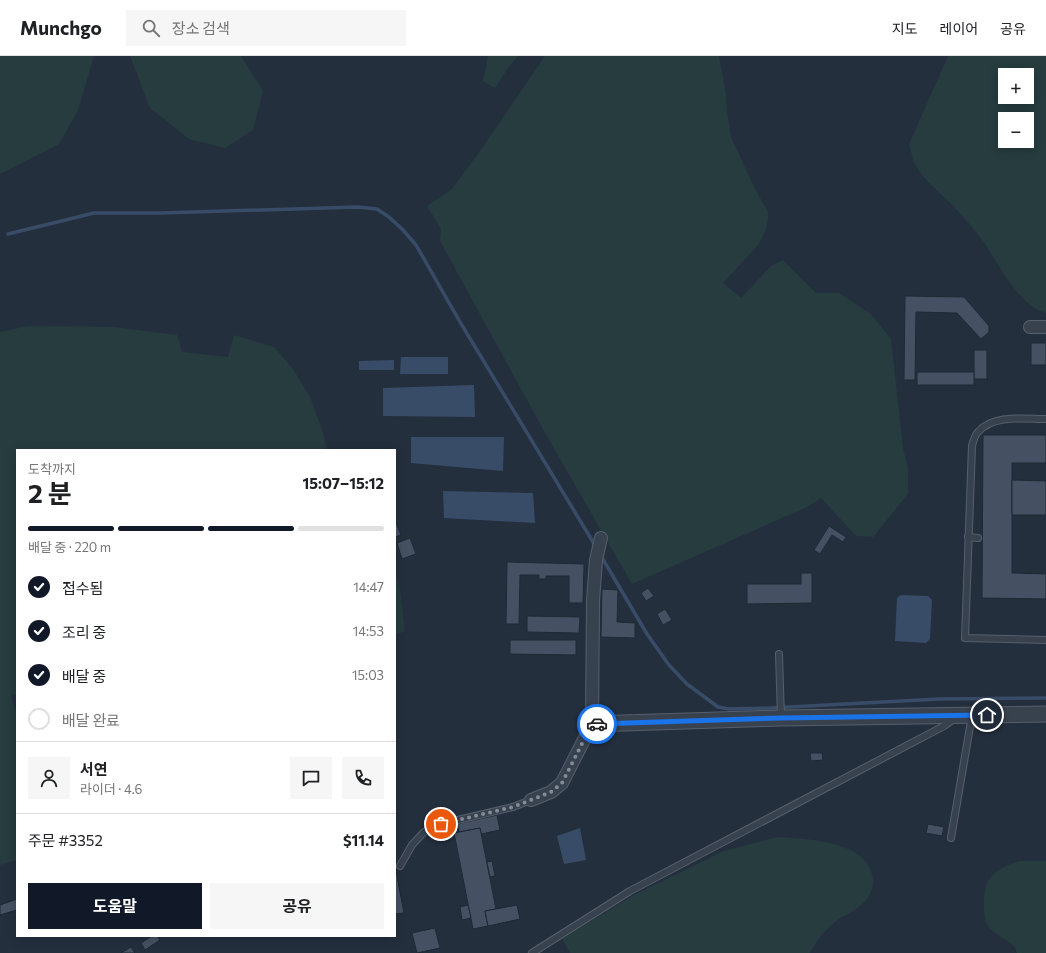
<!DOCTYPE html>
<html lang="ko">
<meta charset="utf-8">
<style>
body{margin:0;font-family:Commissioner,"Noto Sans KR",sans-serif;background:#f6f6f6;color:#202124;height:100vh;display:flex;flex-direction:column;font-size:15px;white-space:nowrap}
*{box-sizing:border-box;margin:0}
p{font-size:13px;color:#757577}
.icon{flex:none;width:22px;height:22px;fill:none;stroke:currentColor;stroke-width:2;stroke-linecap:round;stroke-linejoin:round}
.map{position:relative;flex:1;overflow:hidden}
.panel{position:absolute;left:16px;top:393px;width:380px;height:488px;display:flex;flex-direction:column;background:#fff;border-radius:0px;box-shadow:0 2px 10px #0003}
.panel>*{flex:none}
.tools{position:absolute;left:998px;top:12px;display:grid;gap:8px}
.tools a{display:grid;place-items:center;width:36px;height:36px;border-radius:0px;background:#fff;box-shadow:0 2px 10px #0003;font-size:20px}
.pin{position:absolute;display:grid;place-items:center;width:34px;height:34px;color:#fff;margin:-17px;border:2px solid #fff;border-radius:50%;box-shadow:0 1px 4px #0007}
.courier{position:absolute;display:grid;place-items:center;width:40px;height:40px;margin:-20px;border:3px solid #1a73e8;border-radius:50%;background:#fff;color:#222;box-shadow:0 1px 5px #0007}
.headline em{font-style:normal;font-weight:700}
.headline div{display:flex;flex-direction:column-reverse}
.headline{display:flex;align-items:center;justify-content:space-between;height:68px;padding:0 12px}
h1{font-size:26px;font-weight:700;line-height:30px}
.bar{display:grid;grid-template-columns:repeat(4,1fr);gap:6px 4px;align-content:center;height:48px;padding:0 12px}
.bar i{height:5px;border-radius:3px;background:#e0e0e0}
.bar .current{background:#111827}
.bar p{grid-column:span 4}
.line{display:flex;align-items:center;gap:10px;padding:0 12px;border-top:1px solid #e0e0e0}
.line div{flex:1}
.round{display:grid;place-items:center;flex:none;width:42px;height:42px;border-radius:0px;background:#f6f6f6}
ol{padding:0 12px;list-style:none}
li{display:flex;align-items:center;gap:12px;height:44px}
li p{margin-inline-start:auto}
li .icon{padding:4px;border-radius:50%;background:#111827;color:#fff;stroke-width:4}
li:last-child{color:#757577}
li i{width:22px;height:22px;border:2px solid #e0e0e0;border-radius:50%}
.button{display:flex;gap:8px;margin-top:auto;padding:8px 12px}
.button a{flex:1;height:46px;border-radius:0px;background:#111827;color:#fff;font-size:16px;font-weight:700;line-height:46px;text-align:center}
.button a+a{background:#f6f6f6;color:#202124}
header{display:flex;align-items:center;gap:24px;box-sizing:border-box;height:56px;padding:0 20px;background:#fff;border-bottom:1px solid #e0e0e0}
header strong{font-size:19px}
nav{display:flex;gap:22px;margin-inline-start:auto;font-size:14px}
.search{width:280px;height:36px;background:#f6f6f6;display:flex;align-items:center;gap:10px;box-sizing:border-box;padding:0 14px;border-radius:0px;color:#757577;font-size:15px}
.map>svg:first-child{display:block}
</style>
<header>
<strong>Munchgo</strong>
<div class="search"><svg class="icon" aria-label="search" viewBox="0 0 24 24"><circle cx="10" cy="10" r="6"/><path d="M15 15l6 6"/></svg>장소 검색</div>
<nav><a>지도</a><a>레이어</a><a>공유</a></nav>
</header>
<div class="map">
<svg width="1046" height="897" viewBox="0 0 1046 897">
<rect width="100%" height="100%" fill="#242f3e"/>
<g fill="#263c3f" fill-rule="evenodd">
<polygon points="0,0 94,0 78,54 59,88 0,118"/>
<polygon points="130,0 241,0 263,35 253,74 225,92 189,83 150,52"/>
<polygon points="488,0 518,0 508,12 495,32 483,25"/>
<polygon points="545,0 719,0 726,38 727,55 731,81 755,133 768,156 768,164 766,173 759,188 723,227 741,242 771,210 783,204 816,237 839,237 871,258 891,283 903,392 908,412 908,438 873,481 856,480 821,442 807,451 632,528 544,375 440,185 441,173 427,150 452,133 480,95"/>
<path d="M948,0H1046V257C1019,250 1000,210 985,188C976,175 966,164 956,153C943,138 924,126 915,108C912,102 911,94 909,88ZM1005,19H1027V41H1005ZM1005,63H1027V85H1005Z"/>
<polygon points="28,270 115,271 177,279 182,296 228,301 234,279 274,291 293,313 310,341 323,376 327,394 17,394 17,639 11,638 17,661 17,804 0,809 0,276"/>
<polygon points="395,521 399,526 405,575 395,579"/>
<path d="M777,781C806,783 869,784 873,823C874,833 869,843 861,849C855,855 847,858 840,862C828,871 816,884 810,897H570L562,883L634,839L724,795Z"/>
<path d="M1019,805H1046V897H1017C1015,884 995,881 988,870C984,863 984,856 984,849C983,822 995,813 1019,805Z"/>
</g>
<g fill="#394c67">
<polygon points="401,301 448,301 448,318 400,318"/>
<polygon points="394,304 394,314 359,314 359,305"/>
<polygon points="474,329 475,361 383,360 383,332"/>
<polygon points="411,381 504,381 503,415 411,407"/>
<polygon points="443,435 533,437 535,467 444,462"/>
<polygon points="901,539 928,540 932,544 930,583 926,587 895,585 897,542"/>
<polygon points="580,772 586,804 564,808 557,780"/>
</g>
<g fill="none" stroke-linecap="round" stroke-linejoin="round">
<g stroke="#394c67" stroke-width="3.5">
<polyline points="8,178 94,157 161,157 358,151 377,153 389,161 403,174 416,189 460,266 596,491"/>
<polyline points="601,500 647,578 669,609 687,628 718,651 729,653 771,652 939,643 1046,642"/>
</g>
</g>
<g fill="#455162" stroke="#1f2835">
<polygon points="905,240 964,241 989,270 989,276 981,283 957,257 916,256 915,324 904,324"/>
<rect x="1031" y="287" width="15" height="22"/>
<rect x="974" y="294" width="13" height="29"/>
<rect x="917" y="316" width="57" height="13"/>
<polygon points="983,379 1046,379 1046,407 1012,407 1012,517 1046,518 1046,543 982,542"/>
<polygon points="1012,424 1046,425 1046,459 1012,459"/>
<polygon points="395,464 401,479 395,481"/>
<polygon points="829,470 846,481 843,486 832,479 820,498 814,494"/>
<polygon points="410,482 416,498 402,503 397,487"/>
<polygon points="507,506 584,508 583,547 569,547 569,520 546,520 546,523 539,523 539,519 520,519 519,568 506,568"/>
<polygon points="801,517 812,517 812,547 747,548 747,528 801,528"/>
<polygon points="648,532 654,540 646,545 641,537"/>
<polygon points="602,533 618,534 617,566 635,567 635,582 601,581"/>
<polygon points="665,553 672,564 663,569 657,558"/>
<polygon points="527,560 580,561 579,577 527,576"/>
<polygon points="510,584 576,584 576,599 510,598"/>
<polygon points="810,697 822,697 823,704 811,705"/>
<polygon points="497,759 500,774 481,778 480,772 459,776 457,768"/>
<polygon points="928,768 944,771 942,780 926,777"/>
<polygon points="480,772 496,853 485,855 488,870 473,873 454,777"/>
<polygon points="492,805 495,820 490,821 487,806"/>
<polygon points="395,810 404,857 395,858"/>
<polygon points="17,843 17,854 0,859 0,849"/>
<polygon points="468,849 471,862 462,864 460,851"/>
<polygon points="517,849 520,863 488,870 485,855"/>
<polygon points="435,872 440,892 417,897 412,877"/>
<polygon points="152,880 157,880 160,884 145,894 141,887"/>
<polygon points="131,891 135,897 121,897"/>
</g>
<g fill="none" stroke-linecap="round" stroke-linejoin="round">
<g stroke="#565f6c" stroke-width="8">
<g id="service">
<path d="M1046,363C1025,363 993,358 978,376C975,379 973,386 972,390L965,582L1046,584"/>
<polyline points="968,481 978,482"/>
<polyline points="779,598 781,662"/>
<polyline points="951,782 972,659"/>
<polyline points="400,810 412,789 424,776 441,768 513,751 531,744"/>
<polyline points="532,897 630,835 944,670 954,663"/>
</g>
</g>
<g stroke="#565f6c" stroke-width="14">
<g id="minor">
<polyline points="1030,271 1046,271"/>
<polyline points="531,744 551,736 562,727 592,668 593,545 596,504 601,482"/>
</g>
</g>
<g stroke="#565f6c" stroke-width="17">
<polyline id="tertiary" points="592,668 781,662 1046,658"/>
</g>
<use href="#service" stroke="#38414e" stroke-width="6"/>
<use href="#minor" stroke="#38414e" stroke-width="12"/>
<use href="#tertiary" stroke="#38414e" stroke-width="15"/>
</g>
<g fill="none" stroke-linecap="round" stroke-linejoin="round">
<polyline stroke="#828b98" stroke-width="4" stroke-dasharray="0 7.2" points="441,768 513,751 551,736 562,727 592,668 597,668"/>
<polyline stroke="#1a73e8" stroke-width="5" points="597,668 781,662 987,659"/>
</g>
</svg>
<div class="tools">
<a>+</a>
<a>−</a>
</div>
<div class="pin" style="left:441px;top:768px;background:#ea580c"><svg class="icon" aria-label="bag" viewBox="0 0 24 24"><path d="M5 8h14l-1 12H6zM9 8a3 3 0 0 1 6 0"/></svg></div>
<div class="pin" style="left:987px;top:659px;background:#1f2937"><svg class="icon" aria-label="home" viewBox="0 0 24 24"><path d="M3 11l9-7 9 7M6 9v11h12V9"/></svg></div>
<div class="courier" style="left:597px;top:668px"><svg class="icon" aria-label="car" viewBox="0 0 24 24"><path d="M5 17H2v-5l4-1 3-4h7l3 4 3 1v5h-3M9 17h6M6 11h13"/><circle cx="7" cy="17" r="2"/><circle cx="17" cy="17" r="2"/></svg></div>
<section class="panel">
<div class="headline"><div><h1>2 분</h1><p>도착까지</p></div><em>15:07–15:12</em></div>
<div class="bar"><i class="current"></i><i class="current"></i><i class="current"></i><i></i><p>배달 중 · 220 m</p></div>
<ol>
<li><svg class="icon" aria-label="check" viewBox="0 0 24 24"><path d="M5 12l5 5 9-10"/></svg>접수됨<p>14:47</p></li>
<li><svg class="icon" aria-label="check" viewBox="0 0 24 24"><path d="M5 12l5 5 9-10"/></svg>조리 중<p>14:53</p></li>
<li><svg class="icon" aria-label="check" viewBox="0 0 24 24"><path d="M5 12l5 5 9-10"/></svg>배달 중<p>15:03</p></li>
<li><i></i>배달 완료</li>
</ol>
<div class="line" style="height:72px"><a class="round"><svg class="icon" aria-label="person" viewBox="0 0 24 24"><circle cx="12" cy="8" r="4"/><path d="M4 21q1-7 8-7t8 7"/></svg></a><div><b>서연</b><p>라이더 · 4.6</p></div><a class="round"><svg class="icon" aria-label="chat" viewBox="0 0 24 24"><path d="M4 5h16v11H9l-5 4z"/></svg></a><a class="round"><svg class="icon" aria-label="phone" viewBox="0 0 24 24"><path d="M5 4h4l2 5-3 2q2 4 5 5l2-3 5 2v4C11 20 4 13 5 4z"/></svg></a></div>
<div class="line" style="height:52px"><div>주문 #3352</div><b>$11.14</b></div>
<div class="button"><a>도움말</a><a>공유</a></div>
</section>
</div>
